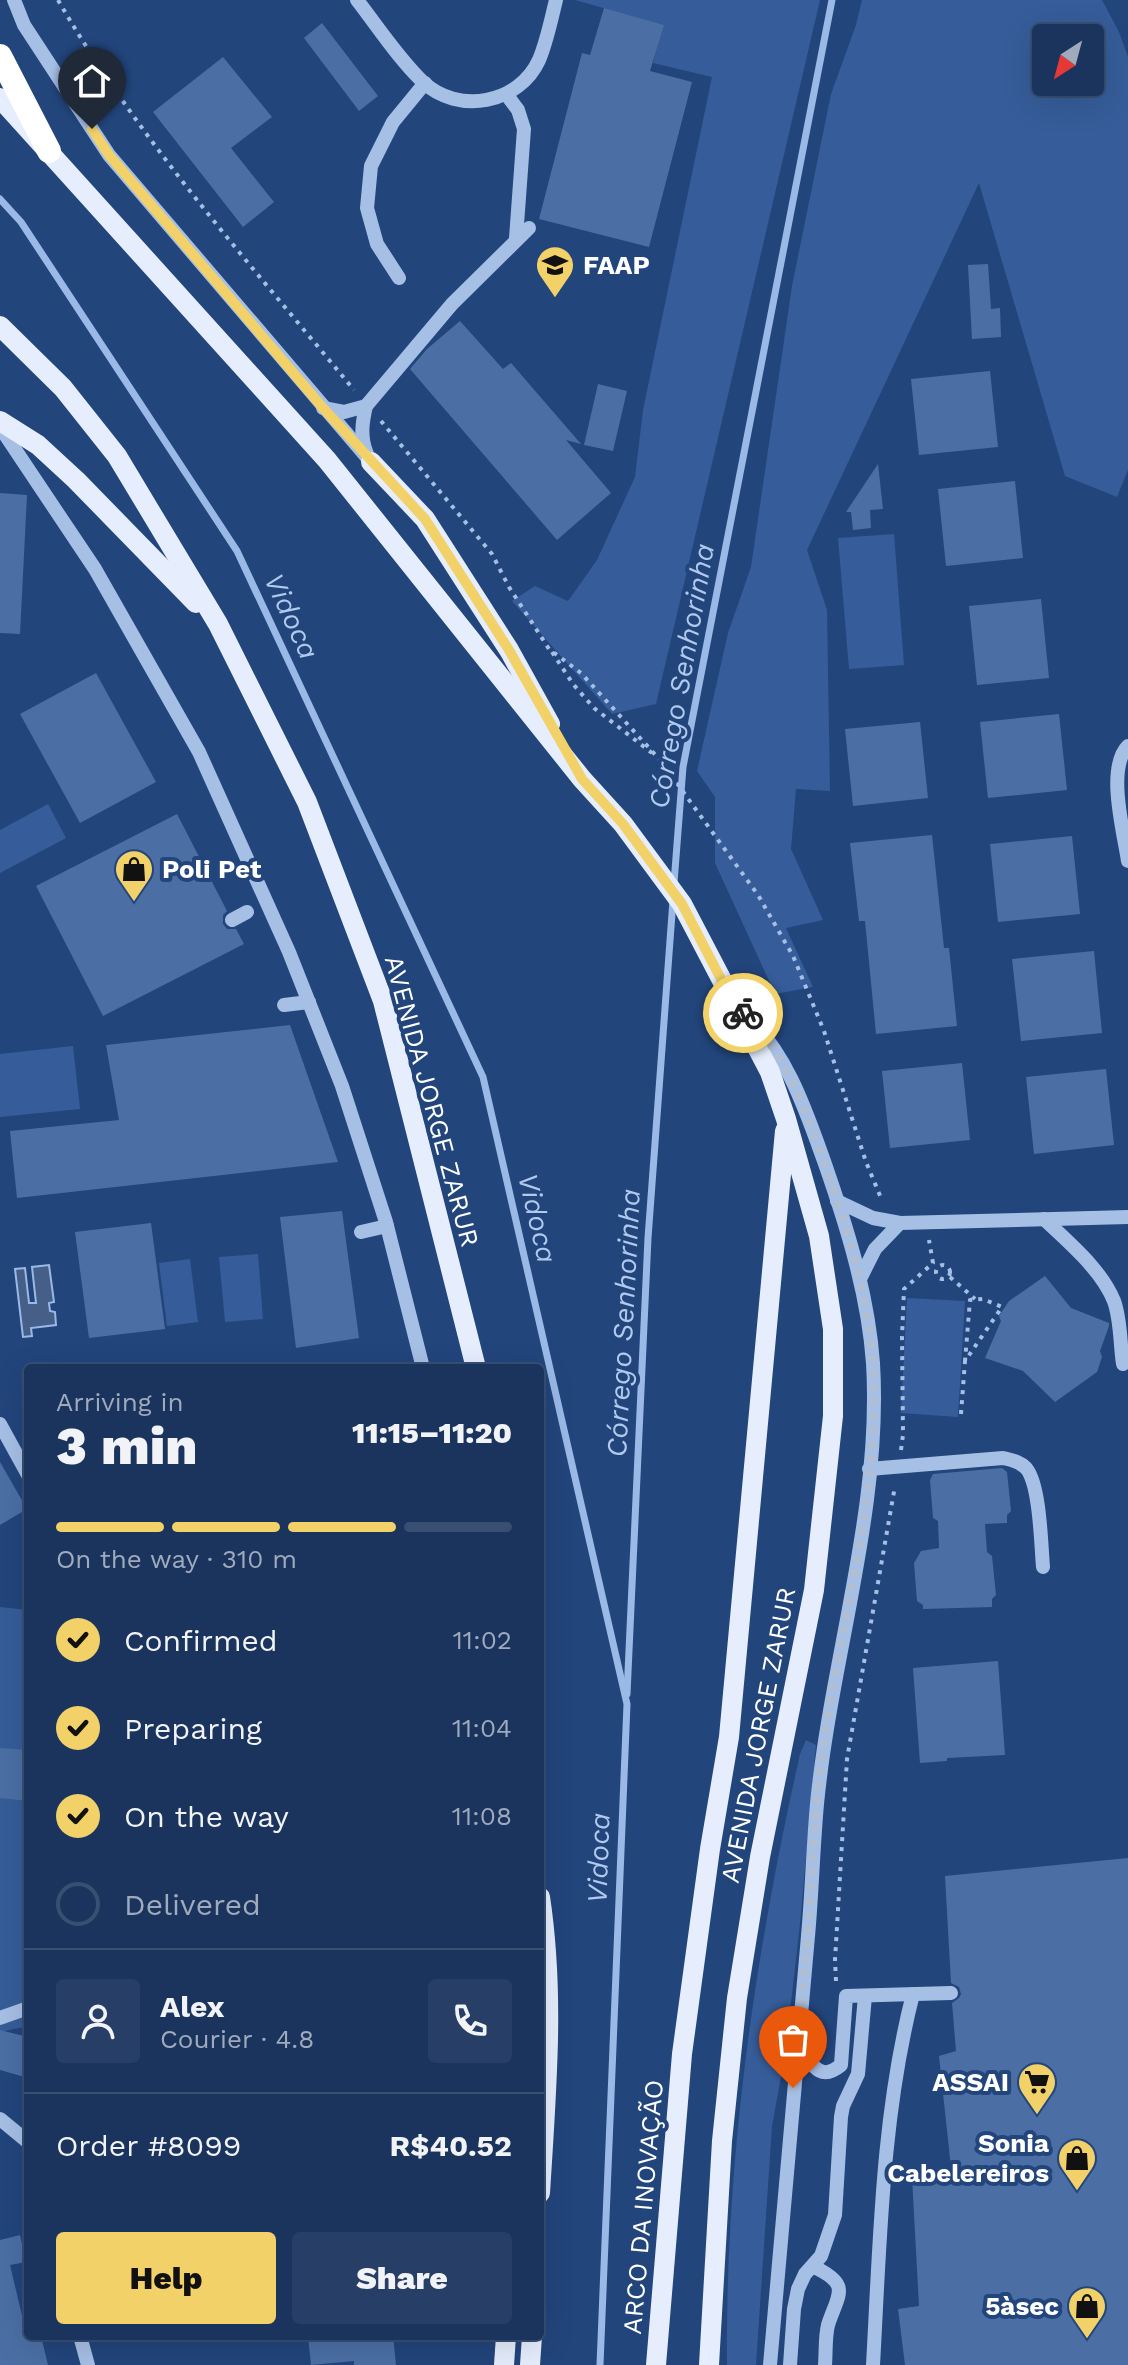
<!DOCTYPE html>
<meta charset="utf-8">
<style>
body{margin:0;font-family:"Work Sans",sans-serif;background:#273f66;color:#f1f3f6;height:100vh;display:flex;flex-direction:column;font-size:30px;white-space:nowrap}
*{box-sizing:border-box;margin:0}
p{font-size:26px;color:#9faabc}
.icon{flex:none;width:44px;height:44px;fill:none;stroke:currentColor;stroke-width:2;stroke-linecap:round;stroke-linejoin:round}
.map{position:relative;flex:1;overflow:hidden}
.panel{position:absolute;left:24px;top:1364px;width:520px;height:976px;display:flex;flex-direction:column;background:#1a345d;border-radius:8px;box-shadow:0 8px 32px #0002,0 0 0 2px #384f72}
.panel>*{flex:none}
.needle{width:52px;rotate:216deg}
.tools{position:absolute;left:1032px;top:24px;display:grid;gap:16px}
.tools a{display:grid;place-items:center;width:72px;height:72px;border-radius:8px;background:#1a345d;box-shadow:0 8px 32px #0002,0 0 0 2px #384f72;font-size:40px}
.pin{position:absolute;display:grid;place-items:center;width:68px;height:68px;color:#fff;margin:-82px -34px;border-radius:50% 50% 50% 0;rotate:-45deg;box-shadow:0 0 8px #0007}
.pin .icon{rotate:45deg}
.courier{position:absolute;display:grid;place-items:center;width:80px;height:80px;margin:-40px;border:6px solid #f1d168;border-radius:50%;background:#fff;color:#222;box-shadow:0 2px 10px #0007}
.head em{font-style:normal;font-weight:800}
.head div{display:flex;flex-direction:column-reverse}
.head{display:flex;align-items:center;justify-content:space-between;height:136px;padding:0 32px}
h1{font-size:52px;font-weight:800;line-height:60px}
.bar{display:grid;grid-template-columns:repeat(4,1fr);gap:12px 8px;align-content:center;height:96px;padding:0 32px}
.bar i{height:10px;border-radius:6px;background:#384f72}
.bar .active{background:#f1d168}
.bar p{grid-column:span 4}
.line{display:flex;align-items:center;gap:20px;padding:0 32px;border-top:2px solid #384f72}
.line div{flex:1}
.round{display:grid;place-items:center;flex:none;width:84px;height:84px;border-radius:8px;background:#273f66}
ol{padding:0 32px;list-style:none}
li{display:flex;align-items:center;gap:24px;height:88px}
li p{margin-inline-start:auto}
li .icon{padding:8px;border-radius:50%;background:#f1d168;color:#111;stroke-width:4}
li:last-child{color:#9faabc}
li i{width:44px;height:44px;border:4px solid #384f72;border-radius:50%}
.action{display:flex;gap:16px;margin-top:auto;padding:16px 32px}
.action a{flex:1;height:92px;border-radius:8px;background:#f1d168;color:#111;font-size:32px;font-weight:800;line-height:92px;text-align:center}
.action a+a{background:#273f66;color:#f1f3f6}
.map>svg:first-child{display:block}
</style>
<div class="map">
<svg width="1128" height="2365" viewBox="0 0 1128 2365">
<rect width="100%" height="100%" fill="#22457c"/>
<g fill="#365d99" fill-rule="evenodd">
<polygon points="575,0 820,0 656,704 612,714 512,601 535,586 568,601 597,560 635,477 643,410 712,77 653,63 663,25"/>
<path d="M862,0H1102L1119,32L1128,57V470L1117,497L1065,476L979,183L807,550L827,610L830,791L796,789L791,849L823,920L786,928L813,987L775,994L715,863V797L697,771L728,633L751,567L792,286L831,94L856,25ZM1046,38H1090V82H1046Z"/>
<polygon points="894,534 904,665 849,669 838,538"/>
<polygon points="48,804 66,838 0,873 0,830"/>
<polygon points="73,1046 80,1109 0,1117 0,1054"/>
<polygon points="258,1254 263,1319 225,1322 219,1257"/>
<polygon points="190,1259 198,1322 167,1326 159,1263"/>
<polygon points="907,1298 965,1301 958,1417 901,1413"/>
<polygon points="0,1607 28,1610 28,2026 0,2032"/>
<path d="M806,1740L816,1745L800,1924L785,2055L772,2126L756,2365H727C725,2159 755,1954 800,1754Z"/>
</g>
<polygon fill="#455f88" stroke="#9ab9e6" stroke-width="2" points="49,1265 54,1302 49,1303 50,1311 55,1312 56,1325 31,1328 32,1336 23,1337 15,1269 25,1268 29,1303 36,1303 32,1267"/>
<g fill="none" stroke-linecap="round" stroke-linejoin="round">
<g stroke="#9ab9e6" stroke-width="7">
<polyline points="0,199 21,222 237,551 483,1077 627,1704 600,2365"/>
<polyline points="674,883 683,767 832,0"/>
<polyline points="627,1694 648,1238 673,900"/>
</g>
</g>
<g fill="#4b6fa5">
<polygon points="604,8 664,25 650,71 692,82 649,247 539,219 582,53 590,55"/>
<polygon points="322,23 378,96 359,111 304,38"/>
<polygon points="223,57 272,117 231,148 274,202 243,227 153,112"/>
<polygon points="988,264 991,309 1000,308 1001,337 972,339 968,265"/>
<polygon points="460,321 503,369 511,363 581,444 566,440 611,493 557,540 410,369 427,349"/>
<polygon points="990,371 998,447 919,455 911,379"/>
<polygon points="598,384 627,391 613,451 584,445"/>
<polygon points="878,464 883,509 870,510 871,528 853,530 851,512 846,512"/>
<polygon points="1015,481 1023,558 946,566 938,489"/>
<polygon points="0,493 27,495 20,634 0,633"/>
<polygon points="1041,599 1049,678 977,685 969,606"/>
<polygon points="96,673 156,782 80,823 20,714"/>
<polygon points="1059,714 1067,790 988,798 980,722"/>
<polygon points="920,722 928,798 853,806 845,729"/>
<polygon points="177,814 227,911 223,915 223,924 227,929 236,929 244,944 103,1016 36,886"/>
<polygon points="932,835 944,948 949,948 957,1026 876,1034 865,921 859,921 850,843"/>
<polygon points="1072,836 1080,914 998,922 990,844"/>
<polygon points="1094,951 1102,1033 1021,1041 1012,959"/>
<polygon points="290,1025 338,1162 17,1198 10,1131 119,1120 106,1045"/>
<polygon points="962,1063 970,1140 890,1148 882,1071"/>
<polygon points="1106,1069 1114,1145 1034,1154 1026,1077"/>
<polygon points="342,1211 359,1338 296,1348 280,1217"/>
<polygon points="151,1223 165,1329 89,1338 75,1232"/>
<polygon points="1045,1276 1071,1308 1109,1323 1109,1326 1100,1351 1102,1357 1097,1372 1055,1402 1023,1371 985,1358 1001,1321 999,1316 1009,1301"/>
<polygon points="0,1462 27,1509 0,1525"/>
<polygon points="1002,1468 1007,1472 1011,1511 1007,1515 1007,1523 985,1524 987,1552 992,1556 996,1595 992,1599 992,1607 923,1609 923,1605 917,1601 914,1563 921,1551 939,1548 938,1521 933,1518 930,1480 933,1474"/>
<polygon points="998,1661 1005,1755 947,1758 947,1761 920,1763 913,1668"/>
<polygon points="0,1748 28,1750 28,1801 0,1798"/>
<polygon points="1128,1858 1128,2365 905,2365 898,2309 919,2306 912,2177 952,2177 939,2056 956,2051 952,2003 959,1998 961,1994 959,1987 951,1983 945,1876"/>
<polygon points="0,2030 28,2037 28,2078 0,2070"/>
<polygon points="20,2235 26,2262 10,2265 24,2324 28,2323 28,2336 41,2336 48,2365 0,2365 0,2240"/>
<polygon points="308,2336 393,2336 396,2365 354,2365 354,2361 311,2365"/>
</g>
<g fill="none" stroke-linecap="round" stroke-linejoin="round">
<g stroke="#a6bfe5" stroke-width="4" stroke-dasharray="4 6" stroke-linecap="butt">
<path d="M58,0C140,142 251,265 354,390"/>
<polyline points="381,421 492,554 509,587 549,649 581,673 660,760 758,895 793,956 824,1031 866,1162 881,1198 883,1199"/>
<polyline points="552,652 573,684 594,708 652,753"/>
<circle cx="943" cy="1272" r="7"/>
<polyline points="950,1277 975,1299"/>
<polyline points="961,1414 965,1361 1002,1307 983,1299 970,1300 965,1361"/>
<polyline points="901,1450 903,1435 902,1337 904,1289 933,1263 929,1240"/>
<polyline points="836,1981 835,1960 847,1759 895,1486"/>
</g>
<g stroke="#a6bfe5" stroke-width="14">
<polyline points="14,0 24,25 109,155 371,462"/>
<path d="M357,0C378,27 398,58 423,82C458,115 519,104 539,60C547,41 551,20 556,0"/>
<polyline points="506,94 518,110 524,129 516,238"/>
<polyline points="399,278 377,244 367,208 371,166 393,122 425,83"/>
<polyline points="323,408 344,412 366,406"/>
<polyline points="0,427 95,569 199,752 289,952 342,1086 386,1222 423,1368"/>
<path d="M367,454C360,438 362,423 366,406L452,304L529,228"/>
<path d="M1128,746C1106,768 1124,833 1128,861"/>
<polyline points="232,920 247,912"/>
<polyline points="284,1005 309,1002"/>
<path d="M746,1016C787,1053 806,1111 824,1161C847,1227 868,1294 873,1363C882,1510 831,1658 817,1804C813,1848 812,1892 808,1936C795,2079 782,2222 770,2365"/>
<polyline points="837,1201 873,1218 900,1223 1128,1217"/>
<path d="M1044,1219C1069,1243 1101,1269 1114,1301C1121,1320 1120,1345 1123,1364"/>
<polyline points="361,1232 387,1226"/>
<polyline points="860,1279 875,1249 900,1223"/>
<polyline points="0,1424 28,1475"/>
<path d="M869,1469L1003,1458C1011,1460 1019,1461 1026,1468C1040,1484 1041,1544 1043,1567"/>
<polyline points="0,2018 28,2008"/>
<path d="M799,2031C806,2050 813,2088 841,2065L846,1996L951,1993"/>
<polyline points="0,2119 28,2142"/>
<path d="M814,2267C852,2285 838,2294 828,2325C825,2337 826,2352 825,2365"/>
<polyline points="80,2336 88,2365"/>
<polyline points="790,2365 794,2309 798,2289 805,2274 821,2256 835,2215 841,2117 843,2106 858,2074 865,1996"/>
<path d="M873,2365C880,2241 882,2115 913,1994"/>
</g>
<g stroke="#e6eefd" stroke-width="20">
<polyline points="0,98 327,460 582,779 623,824 682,904 770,1072 786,1119 819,1236 833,1329 833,1416 814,1590 760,1857 737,1998 722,2141 709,2365"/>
<polyline points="0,326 63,388 117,456 218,624 307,802 383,1001 476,1368"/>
<polyline points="0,421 38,445 76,480 196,603"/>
<polyline points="371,462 425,519 509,650 550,724"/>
<path d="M540,1897C555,1996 546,2094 540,2193"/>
<polyline points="504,2365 506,2336"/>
<polyline points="530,2365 532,2336"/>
<polyline points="656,2365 682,2054 710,1849 729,1737 785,1131"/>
</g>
<polyline stroke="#fff" stroke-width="24" points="0,56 49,151"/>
</g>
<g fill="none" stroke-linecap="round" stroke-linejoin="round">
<path stroke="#b2bed1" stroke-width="8" stroke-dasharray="0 14.4" d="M743,1013C785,1051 804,1107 823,1159C846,1225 868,1293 873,1364C881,1495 840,1623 822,1752C814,1812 813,1872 808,1932C804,1984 797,2036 793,2088"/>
<polyline stroke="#f1d168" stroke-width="10" points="92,129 109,155 323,408 425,519 509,650 582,779 623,824 682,904 736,1008 743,1013"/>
</g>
<defs>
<g id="university-pin" transform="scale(2)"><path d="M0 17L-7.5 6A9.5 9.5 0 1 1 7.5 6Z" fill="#f1d168" stroke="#22457c"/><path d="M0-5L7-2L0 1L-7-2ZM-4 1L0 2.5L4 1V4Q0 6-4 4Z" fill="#111"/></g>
<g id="shop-pin" transform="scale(2)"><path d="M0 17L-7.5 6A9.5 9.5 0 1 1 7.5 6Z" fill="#f1d168" stroke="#22457c"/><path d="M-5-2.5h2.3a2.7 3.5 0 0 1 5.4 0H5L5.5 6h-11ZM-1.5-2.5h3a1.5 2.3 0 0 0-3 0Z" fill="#111"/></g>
<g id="supermarket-pin" transform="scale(2)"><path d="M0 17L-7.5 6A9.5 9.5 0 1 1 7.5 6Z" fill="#f1d168" stroke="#22457c"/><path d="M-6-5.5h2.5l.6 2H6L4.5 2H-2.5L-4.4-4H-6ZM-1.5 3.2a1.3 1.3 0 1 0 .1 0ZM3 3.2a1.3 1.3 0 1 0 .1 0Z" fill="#111"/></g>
</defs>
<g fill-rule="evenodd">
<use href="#university-pin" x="555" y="265"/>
<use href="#shop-pin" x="134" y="869"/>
<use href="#supermarket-pin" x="1037" y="2082"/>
<use href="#shop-pin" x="1077" y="2158"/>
<use href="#shop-pin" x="1087" y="2306"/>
</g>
<g text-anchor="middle" stroke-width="8" stroke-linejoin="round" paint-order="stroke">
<g font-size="26" font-weight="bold" fill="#fff" stroke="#22457c" text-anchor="end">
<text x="583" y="274" text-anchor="start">FAAP</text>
<text x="162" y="878" text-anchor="start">Poli Pet</text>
<text x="1009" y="2091">ASSAI</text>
<text x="1049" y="2152">Sonia<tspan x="1049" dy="30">Cabelereiros</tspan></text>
<text x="1059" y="2315">5àsec</text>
</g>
<g font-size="26" fill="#fff" stroke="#22457c">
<text transform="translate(432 1101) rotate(75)" y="9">AVENIDA JORGE ZARUR</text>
<text transform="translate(758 1735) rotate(-79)" y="9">AVENIDA JORGE ZARUR</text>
<text transform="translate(643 2207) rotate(-85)" y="9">ARCO DA INOVAÇÃO</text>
</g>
<g font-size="28" font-style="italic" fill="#b1c9ed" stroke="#22457c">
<text transform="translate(292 616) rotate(65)" y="10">Vidoca</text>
<text transform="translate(681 676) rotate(-80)" y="10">Córrego Senhorinha</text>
<text transform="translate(538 1218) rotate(77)" y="10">Vidoca</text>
<text transform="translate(623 1323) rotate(-87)" y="10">Córrego Senhorinha</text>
<text transform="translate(598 1858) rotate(-88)" y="10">Vidoca</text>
</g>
</g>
</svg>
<div class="tools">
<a><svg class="needle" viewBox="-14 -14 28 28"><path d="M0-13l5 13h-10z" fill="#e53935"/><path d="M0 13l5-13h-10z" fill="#9faabc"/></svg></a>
</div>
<div class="pin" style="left:793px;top:2088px;background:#ea580c"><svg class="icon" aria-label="bag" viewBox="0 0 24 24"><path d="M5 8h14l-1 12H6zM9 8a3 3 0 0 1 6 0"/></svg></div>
<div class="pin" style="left:92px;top:129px;background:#1f2937"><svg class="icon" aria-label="home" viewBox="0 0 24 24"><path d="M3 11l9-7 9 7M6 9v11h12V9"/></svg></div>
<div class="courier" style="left:743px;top:1013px"><svg class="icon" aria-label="bike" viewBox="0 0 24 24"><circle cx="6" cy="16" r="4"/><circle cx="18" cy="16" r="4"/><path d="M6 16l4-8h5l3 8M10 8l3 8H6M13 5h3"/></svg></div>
<section class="panel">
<div class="head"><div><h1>3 min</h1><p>Arriving in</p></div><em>11:15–11:20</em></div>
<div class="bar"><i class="active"></i><i class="active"></i><i class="active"></i><i></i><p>On the way · 310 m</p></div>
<ol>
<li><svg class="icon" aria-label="check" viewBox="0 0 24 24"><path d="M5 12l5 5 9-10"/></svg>Confirmed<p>11:02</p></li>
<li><svg class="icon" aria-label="check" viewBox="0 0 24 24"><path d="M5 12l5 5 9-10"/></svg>Preparing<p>11:04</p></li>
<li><svg class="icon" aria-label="check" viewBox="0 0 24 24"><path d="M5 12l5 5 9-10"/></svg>On the way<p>11:08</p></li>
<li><i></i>Delivered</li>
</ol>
<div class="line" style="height:144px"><a class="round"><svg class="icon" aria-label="person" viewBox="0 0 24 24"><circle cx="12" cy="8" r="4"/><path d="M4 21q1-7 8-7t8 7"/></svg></a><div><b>Alex</b><p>Courier · 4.8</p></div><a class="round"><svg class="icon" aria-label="phone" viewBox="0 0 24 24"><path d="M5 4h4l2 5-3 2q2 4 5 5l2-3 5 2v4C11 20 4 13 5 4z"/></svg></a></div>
<div class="line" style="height:104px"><div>Order #8099</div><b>R$40.52</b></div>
<div class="action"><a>Help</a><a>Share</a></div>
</section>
</div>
